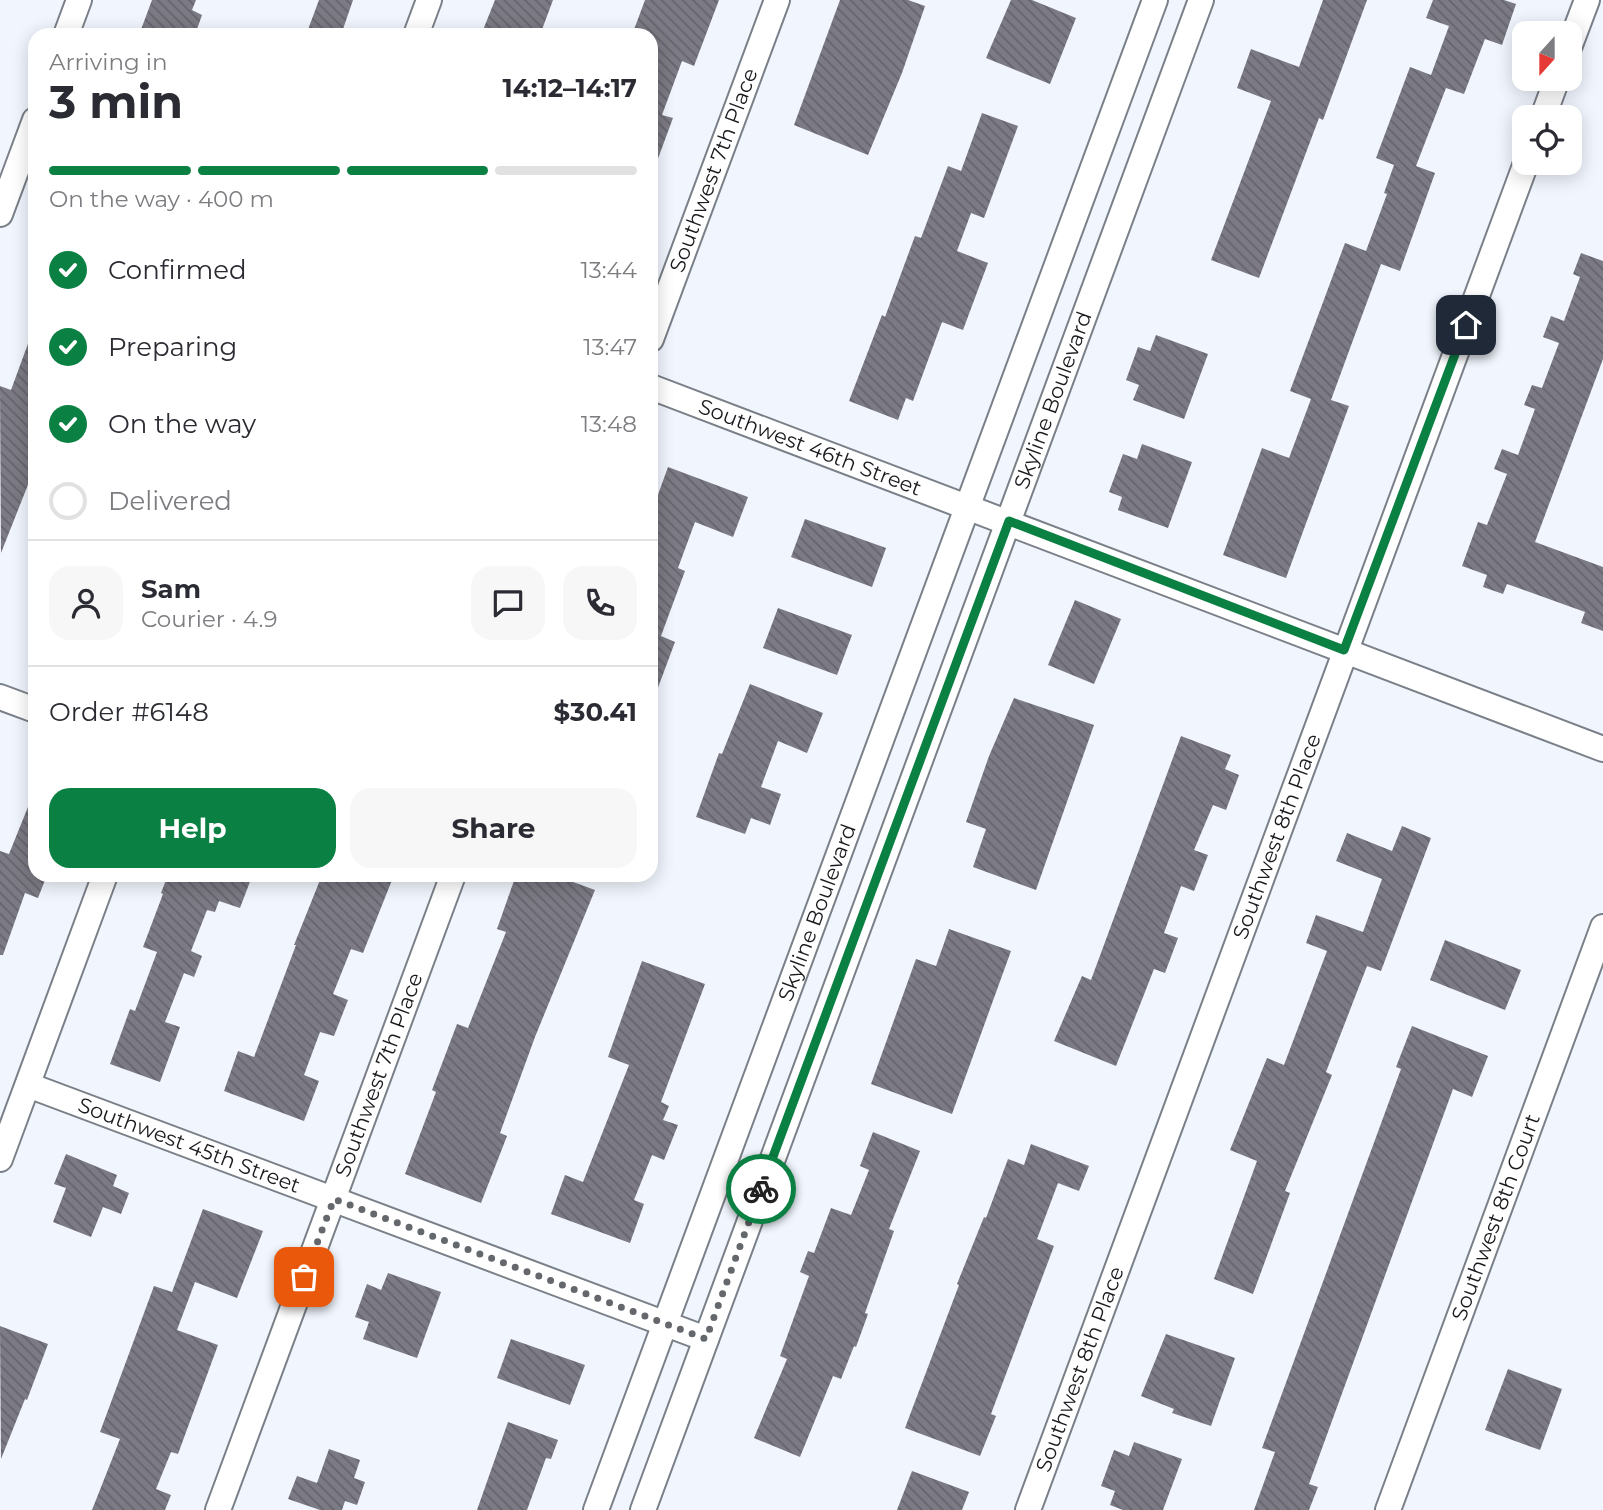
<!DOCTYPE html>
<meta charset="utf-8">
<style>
body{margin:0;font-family:Montserrat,sans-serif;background:#f7f7f7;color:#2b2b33;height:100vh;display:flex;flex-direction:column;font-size:26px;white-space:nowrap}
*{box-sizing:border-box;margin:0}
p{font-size:23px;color:#7c7c81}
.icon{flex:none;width:38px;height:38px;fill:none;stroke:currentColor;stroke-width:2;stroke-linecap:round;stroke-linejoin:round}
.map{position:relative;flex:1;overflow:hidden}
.details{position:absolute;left:28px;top:28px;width:630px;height:854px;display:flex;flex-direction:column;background:#fff;border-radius:21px;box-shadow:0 4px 18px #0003}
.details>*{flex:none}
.needle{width:46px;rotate:201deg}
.buttons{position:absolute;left:1512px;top:21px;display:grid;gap:14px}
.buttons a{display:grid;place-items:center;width:70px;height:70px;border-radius:14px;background:#fff;box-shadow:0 4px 18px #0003;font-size:35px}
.pin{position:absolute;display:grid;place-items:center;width:60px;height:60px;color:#fff;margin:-30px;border-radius:14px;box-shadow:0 4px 10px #0006}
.courier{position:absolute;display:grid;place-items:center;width:70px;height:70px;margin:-35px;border:5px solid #0b8043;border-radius:50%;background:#fff;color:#222;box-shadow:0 2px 9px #0007}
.summary em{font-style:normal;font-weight:700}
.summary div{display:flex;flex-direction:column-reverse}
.summary{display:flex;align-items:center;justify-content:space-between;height:119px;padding:0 21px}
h1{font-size:46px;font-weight:700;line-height:52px}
.bar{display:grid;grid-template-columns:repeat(4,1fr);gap:10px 7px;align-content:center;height:84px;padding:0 21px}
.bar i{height:9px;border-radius:5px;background:#e1e1e2}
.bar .on{background:#0b8043}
.bar p{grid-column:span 4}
.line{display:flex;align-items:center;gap:18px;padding:0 21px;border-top:2px solid #e1e1e2}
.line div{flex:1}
.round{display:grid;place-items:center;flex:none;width:74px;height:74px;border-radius:21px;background:#f7f7f7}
ol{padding:0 21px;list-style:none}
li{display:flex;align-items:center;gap:21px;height:77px}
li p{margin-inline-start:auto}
li .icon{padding:7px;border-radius:50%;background:#0b8043;color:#fff;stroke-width:4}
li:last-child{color:#7c7c81}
li i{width:38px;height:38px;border:4px solid #e1e1e2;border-radius:50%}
.cta{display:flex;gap:14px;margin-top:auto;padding:14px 21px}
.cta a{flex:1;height:80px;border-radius:21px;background:#0b8043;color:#fff;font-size:28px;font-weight:700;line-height:80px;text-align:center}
.cta a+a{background:#f7f7f7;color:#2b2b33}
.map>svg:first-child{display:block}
</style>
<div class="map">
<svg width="1603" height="1510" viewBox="0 0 1603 1510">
<defs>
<pattern id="building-back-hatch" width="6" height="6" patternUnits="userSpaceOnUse" patternTransform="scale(1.75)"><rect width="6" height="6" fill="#7c7a84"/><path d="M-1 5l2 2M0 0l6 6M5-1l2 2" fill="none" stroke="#65636b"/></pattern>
</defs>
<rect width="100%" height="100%" fill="#f1f6fe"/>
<g fill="url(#building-back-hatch)">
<polygon points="152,0 196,0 192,10 202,15 195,35 139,35"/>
<polygon points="319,0 353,0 341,35 306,35"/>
<polygon points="495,0 553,0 540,35 481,35"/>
<polygon points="645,0 719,0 694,66 682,61 662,115 673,118 653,172 651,172 651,35 632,35"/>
<polygon points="840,0 908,0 925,6 902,73 868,155 794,125"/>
<polygon points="1011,0 1032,0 1076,18 1050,84 986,58"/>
<polygon points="1323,0 1367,0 1323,120 1319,118 1259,278 1211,260 1271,101 1237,88 1251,49 1299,67"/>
<polygon points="1433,0 1504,0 1516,4 1502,45 1485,39 1464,94 1446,88 1416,166 1435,173 1400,271 1381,264 1331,400 1349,406 1286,578 1223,555 1262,448 1289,458 1311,399 1290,391 1345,243 1366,251 1387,194 1384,193 1394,165 1376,158 1410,67 1431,75 1449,26 1426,18"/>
<polygon points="982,113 1018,126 984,218 971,213 957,251 988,263 963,330 942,322 913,401 906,398 898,420 849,401 882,315 885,317 915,236 921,238 948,166 961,171"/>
<polygon points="1581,253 1603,261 1603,359 1535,542 1603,567 1603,631 1581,623 1585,612 1507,584 1503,594 1483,587 1487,575 1462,566 1478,522 1487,525 1507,474 1494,469 1502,449 1518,455 1535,409 1524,405 1532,385 1542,388 1559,343 1543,337 1551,316 1564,321 1580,277 1573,274"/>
<polygon points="33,330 35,331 35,467 1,553 0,386 11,390"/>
<polygon points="1156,335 1208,354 1184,419 1133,400 1139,385 1126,380 1138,347 1150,351"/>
<polygon points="1142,444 1192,462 1168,528 1118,510 1122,497 1109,492 1123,454 1137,459"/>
<polygon points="668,467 748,497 733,537 695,522 678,568 685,571 661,636 675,642 653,701 651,700 651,514"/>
<polygon points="805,519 886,548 872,587 791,557"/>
<polygon points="1075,600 1121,619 1094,684 1048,665"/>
<polygon points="778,608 852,635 837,675 763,648"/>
<polygon points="750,684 823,713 807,753 778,741 761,787 781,794 770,825 751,818 745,834 696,817 719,753 722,754"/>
<polygon points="1014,698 1094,725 1036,890 973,867 986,829 966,822 989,756"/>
<polygon points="1181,736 1231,755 1225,769 1239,775 1226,810 1213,805 1194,850 1208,855 1194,891 1181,886 1164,933 1178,938 1165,973 1154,969 1116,1066 1054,1041 1082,976 1091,980"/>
<polygon points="34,792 35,875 47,875 38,898 25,893 3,955 0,955 0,851 9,854"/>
<polygon points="1402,826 1431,838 1381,971 1367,966 1326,1072 1332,1075 1285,1191 1290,1193 1253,1294 1214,1279 1257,1161 1230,1150 1267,1058 1284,1065 1327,951 1306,943 1316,915 1363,932 1382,879 1336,861 1347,833 1392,851"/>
<polygon points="168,875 240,875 251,879 240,908 219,901 215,912 207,910 191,951 202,956 194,977 184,973 165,1022 180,1027 160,1082 110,1064 130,1009 135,1011 157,952 143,947 163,894 161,893"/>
<polygon points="322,875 394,875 363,953 351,949 333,994 348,1000 334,1036 320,1032 304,1075 319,1081 304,1121 224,1091 238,1051 254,1057 296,945 294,945"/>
<polygon points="516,875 554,875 595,890 535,1037 500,1133 507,1136 481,1203 405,1174 436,1092 432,1090 457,1024 468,1028 506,932 497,929"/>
<polygon points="949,929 1011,951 952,1114 871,1084 916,959 936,966"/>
<polygon points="1445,940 1521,970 1505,1010 1430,980"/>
<polygon points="642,961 705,984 661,1102 669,1106 663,1120 678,1125 664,1160 652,1155 634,1200 644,1204 630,1243 551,1214 565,1175 583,1182 629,1065 608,1057"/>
<polygon points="1412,1026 1488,1056 1472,1097 1453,1089 1309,1484 1318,1487 1309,1510 1254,1510 1275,1452 1262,1448 1401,1069 1396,1067"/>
<polygon points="873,1132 920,1151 889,1229 894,1231 865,1313 868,1314 856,1347 854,1346 841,1379 833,1376 800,1457 754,1438 787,1359 780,1356 809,1276 800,1272 808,1251 814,1253 831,1208 851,1215 869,1170 860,1166"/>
<polygon points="1031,1144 1089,1166 1079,1191 1058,1183 1037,1239 1054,1246 991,1414 996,1416 980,1456 905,1428 959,1285 957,1284 984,1217 986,1218 1008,1159 1024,1165"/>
<polygon points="66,1154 117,1175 113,1186 129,1193 121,1214 103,1207 91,1237 53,1222 66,1188 54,1184"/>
<polygon points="203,1209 263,1231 237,1298 195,1282 177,1330 218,1345 178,1454 171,1452 156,1489 171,1495 165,1510 92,1510 120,1439 100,1432 154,1286 172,1292"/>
<polygon points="388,1273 441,1292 417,1358 363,1339 369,1322 355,1317 367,1284 381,1290"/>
<polygon points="0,1326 48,1344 27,1400 25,1399 1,1459"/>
<polygon points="1166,1334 1235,1358 1211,1426 1172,1413 1174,1409 1141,1396"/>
<polygon points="511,1339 585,1365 570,1405 497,1378"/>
<polygon points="1508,1369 1562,1389 1540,1450 1485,1430"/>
<polygon points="508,1422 558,1440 551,1459 546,1458 527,1510 477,1510"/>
<polygon points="1134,1442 1182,1459 1163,1510 1123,1510 1110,1505 1115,1491 1101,1486 1114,1450 1129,1456"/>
<polygon points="329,1449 360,1460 354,1478 365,1482 357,1505 345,1501 342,1510 320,1510 288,1499 297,1476 317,1483"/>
<polygon points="912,1471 969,1492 962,1510 897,1510"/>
</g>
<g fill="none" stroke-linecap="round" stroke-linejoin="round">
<g stroke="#7a8088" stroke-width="28">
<g id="minor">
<polyline points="66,35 79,0"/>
<polyline points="416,35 429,0"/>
<polyline points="1570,45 1587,0"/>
<polyline points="1543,117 1557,79"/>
<polyline points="0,214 35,120"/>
<path id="s1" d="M651,339L777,0"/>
<path id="s2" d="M651,387L1603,749"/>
<polyline points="0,697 35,710"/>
<path id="s3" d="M28,1085L706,1339"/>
<polyline points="0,1159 105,875"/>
<path id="s4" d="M218,1510L453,875"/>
<path id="s5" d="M596,1510L1155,0"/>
<path id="s6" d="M643,1510L1201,0"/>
<path id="s7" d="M1028,1510L1526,163"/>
<path id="s8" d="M1388,1510L1603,927"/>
</g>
</g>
<use href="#minor" stroke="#fff" stroke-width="24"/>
</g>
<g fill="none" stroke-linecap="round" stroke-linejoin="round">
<polyline stroke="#64676c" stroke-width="7" stroke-dasharray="0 12.6" points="304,1277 334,1199 706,1339 761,1189"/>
<polyline stroke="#0b8043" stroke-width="9" points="761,1189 1009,521 1344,650 1466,325"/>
</g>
<g text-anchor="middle" stroke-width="5" stroke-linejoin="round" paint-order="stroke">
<g font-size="21" fill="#181a1d" stroke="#fff">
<text dy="7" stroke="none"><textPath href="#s1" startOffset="180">Southwest 7th Place</textPath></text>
<text dy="7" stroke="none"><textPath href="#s6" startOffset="1183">Skyline Boulevard</textPath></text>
<text dy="7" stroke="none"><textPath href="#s2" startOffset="170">Southwest 46th Street</textPath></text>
<text dy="7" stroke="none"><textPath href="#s7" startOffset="718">Southwest 8th Place</textPath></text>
<text dy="7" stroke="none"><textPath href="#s5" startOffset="637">Skyline Boulevard</textPath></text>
<text dy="7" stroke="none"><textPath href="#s4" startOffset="464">Southwest 7th Place</textPath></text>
<text dy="7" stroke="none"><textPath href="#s3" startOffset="172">Southwest 45th Street</textPath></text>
<text dy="7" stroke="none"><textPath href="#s8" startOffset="312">Southwest 8th Court</textPath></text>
<text dy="7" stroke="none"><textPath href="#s7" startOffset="150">Southwest 8th Place</textPath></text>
</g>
</g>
</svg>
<div class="buttons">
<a><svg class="needle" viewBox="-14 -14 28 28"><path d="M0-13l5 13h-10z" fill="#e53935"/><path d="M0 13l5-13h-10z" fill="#7c7c81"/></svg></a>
<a><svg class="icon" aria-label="locate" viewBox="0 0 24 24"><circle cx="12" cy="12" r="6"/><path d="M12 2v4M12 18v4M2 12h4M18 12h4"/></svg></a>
</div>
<div class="pin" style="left:304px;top:1277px;background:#ea580c"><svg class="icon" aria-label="bag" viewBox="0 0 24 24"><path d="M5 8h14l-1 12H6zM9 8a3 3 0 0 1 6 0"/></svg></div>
<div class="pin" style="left:1466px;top:325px;background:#1f2937"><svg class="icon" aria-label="home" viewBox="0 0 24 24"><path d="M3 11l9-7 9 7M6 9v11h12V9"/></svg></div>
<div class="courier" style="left:761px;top:1189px"><svg class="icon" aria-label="bike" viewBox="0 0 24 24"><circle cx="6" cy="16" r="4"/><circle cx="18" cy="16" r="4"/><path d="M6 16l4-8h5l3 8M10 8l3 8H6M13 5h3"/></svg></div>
<section class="details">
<div class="summary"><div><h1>3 min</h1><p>Arriving in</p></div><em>14:12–14:17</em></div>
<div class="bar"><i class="on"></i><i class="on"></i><i class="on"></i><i></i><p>On the way · 400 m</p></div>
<ol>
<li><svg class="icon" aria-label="check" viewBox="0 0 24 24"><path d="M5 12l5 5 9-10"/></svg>Confirmed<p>13:44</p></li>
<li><svg class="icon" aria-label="check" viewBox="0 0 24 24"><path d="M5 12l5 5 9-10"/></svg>Preparing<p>13:47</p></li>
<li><svg class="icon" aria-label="check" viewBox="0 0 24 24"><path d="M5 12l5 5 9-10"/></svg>On the way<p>13:48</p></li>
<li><i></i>Delivered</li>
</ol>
<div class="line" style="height:126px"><a class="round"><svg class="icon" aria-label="person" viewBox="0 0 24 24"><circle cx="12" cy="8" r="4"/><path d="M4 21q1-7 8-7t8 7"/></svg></a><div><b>Sam</b><p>Courier · 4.9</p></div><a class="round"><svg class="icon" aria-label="chat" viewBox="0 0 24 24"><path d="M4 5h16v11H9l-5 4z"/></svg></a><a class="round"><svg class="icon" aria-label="phone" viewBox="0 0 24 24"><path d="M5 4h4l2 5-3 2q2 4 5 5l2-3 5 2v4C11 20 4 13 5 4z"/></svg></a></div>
<div class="line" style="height:91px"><div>Order #6148</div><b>$30.41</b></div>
<div class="cta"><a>Help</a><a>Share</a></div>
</section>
</div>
